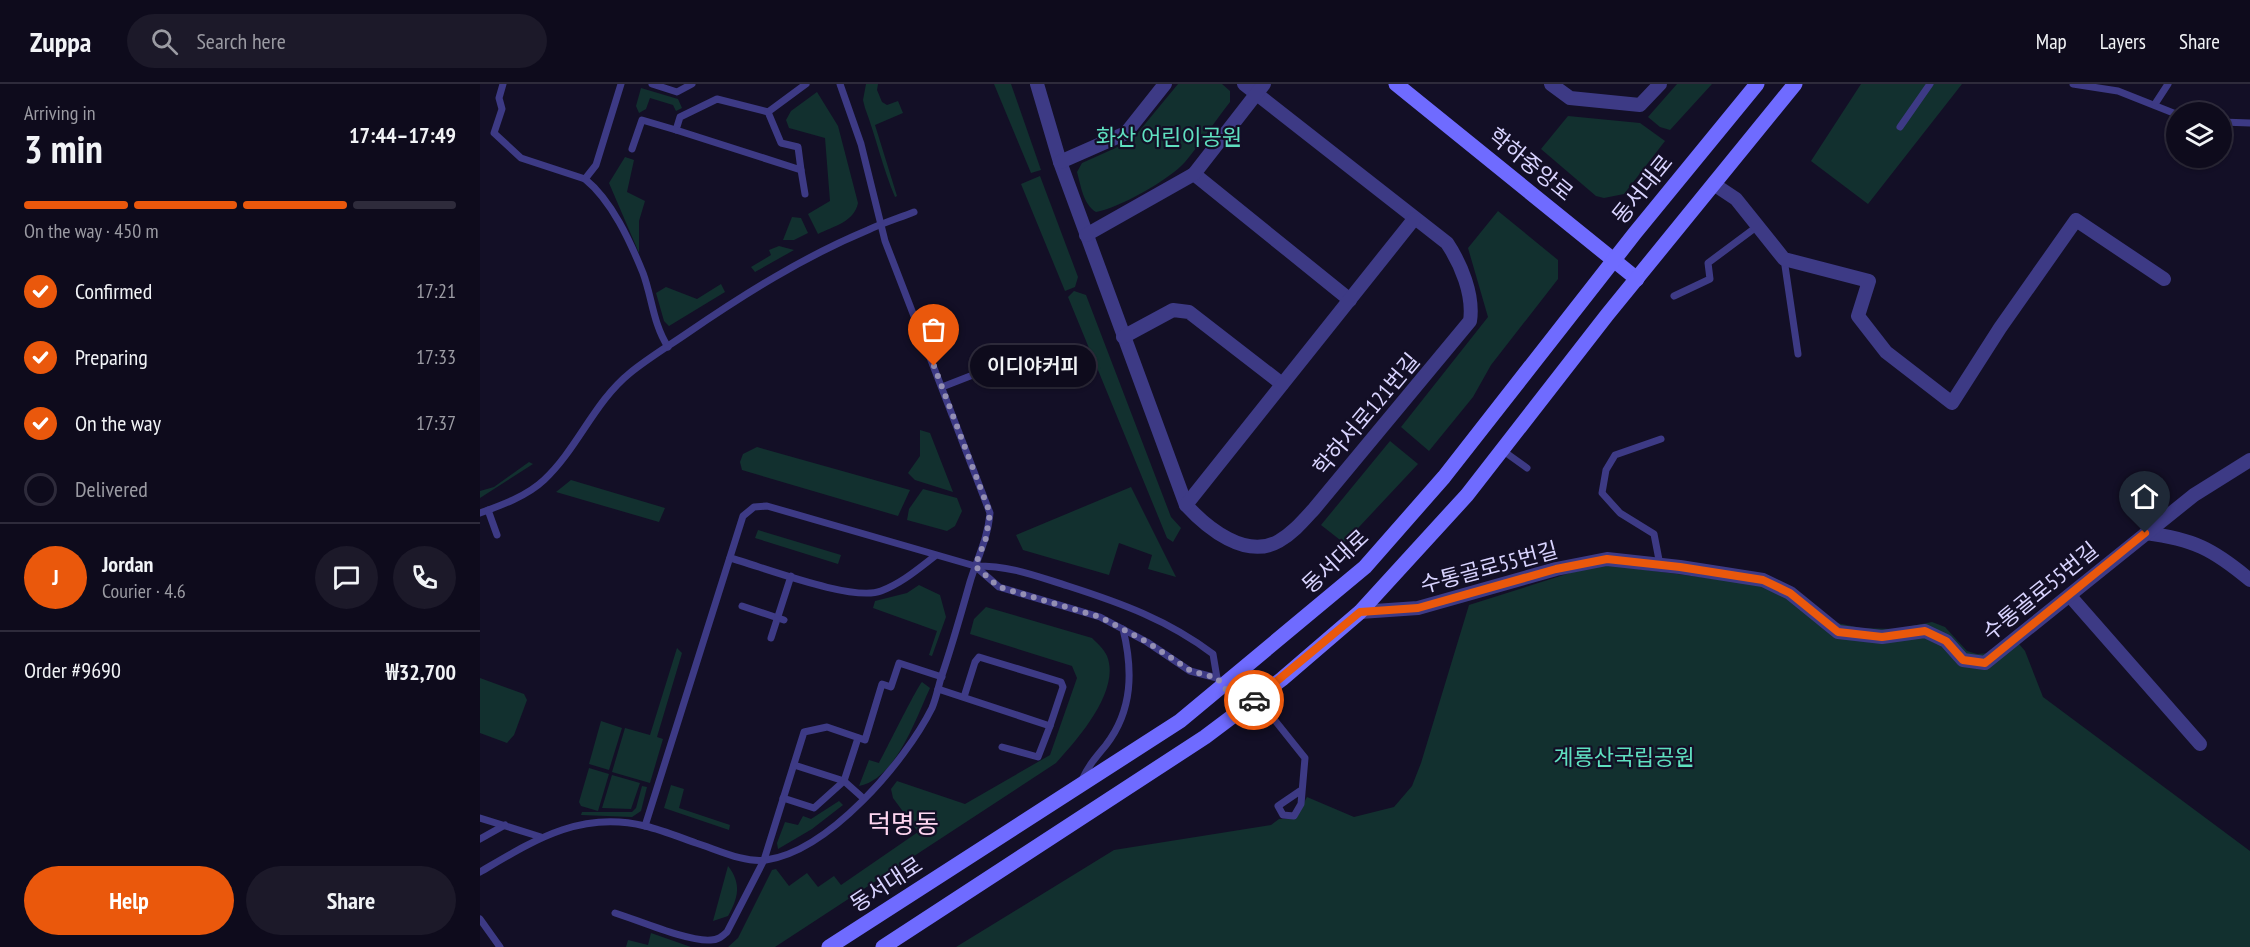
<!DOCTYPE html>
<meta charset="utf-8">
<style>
body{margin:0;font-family:"PT Sans Narrow","Noto Sans KR",sans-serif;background:#1c1929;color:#f1f3f6;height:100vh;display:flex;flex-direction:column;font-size:22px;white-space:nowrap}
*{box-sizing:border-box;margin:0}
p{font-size:20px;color:#9b9ba3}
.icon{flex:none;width:33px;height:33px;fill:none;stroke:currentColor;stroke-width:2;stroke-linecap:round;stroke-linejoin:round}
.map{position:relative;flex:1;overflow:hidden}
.drawer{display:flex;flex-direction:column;background:#0e0b1c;width:480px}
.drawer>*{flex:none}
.fabs{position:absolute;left:1686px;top:18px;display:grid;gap:12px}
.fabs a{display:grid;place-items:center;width:66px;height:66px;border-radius:50%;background:#0e0b1c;box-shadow:0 2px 4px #0004,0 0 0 2px #2e2b3b;font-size:30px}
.pin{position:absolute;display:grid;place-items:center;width:51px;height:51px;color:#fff;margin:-62px -26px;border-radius:50% 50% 50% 0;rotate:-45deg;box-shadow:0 0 6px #0007}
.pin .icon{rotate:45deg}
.courier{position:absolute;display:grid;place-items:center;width:60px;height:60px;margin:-30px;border:4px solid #ea580c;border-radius:50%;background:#fff;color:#222;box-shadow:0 2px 8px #0007}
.bubble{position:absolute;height:42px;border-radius:21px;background:#0e0b1c;box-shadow:0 2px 4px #0004,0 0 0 2px #2e2b3b;font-size:20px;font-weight:600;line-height:42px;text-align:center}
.summary em{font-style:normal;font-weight:600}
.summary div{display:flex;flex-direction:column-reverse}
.summary{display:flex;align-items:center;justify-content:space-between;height:102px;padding:0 24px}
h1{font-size:39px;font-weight:600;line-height:45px}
.bar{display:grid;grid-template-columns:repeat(4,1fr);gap:9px 6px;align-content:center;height:72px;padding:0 24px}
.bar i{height:8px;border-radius:4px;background:#2e2b3b}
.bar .current{background:#ea580c}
.bar p{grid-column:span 4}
.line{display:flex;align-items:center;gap:15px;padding:0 24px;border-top:2px solid #2e2b3b}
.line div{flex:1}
.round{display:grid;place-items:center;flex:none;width:63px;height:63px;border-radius:32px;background:#1c1929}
ol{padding:0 24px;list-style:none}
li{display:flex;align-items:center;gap:18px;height:66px}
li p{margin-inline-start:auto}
li .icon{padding:6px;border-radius:50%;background:#ea580c;color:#fff;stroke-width:4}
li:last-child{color:#9b9ba3}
li i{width:33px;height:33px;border:3px solid #2e2b3b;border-radius:50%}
.cta{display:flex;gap:12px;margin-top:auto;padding:12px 24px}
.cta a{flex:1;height:69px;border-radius:36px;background:#ea580c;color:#fff;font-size:24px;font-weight:600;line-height:69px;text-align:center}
.cta a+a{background:#1c1929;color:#f1f3f6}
header{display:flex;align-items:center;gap:36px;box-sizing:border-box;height:84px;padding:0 30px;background:#0e0b1c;border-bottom:2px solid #2e2b3b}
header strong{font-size:28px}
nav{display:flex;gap:33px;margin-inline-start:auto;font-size:21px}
.search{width:420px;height:54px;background:#1c1929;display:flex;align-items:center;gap:15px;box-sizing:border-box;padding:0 21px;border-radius:33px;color:#9b9ba3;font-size:22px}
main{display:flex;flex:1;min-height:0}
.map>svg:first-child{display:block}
</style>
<header>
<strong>Zuppa</strong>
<div class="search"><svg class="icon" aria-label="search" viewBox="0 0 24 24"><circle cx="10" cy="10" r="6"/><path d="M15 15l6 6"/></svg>Search here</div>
<nav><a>Map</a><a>Layers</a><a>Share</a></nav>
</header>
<main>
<section class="drawer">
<div class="summary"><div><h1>3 min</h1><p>Arriving in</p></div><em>17:44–17:49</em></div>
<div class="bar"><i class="current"></i><i class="current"></i><i class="current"></i><i></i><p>On the way · 450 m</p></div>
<ol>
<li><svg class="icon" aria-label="check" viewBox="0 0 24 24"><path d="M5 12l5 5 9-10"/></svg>Confirmed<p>17:21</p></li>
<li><svg class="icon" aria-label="check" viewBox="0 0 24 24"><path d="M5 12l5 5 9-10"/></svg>Preparing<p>17:33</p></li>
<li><svg class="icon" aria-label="check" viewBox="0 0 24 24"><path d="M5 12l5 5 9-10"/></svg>On the way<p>17:37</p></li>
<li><i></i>Delivered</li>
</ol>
<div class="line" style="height:108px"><b class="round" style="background:#ea580c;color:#fff">J</b><div><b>Jordan</b><p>Courier · 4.6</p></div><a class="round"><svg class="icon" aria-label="chat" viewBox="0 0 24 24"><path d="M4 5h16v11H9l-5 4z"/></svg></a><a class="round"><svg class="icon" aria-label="phone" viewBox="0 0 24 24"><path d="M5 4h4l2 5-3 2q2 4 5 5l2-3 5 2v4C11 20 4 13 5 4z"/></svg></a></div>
<div class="line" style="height:78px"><div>Order #9690</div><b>₩32,700</b></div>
<div class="cta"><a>Help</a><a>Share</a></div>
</section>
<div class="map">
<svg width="1770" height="863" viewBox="0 0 1770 863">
<rect width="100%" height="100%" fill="#130f26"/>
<g fill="#12302f">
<path d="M386,0H398L397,6L402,18L407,21L418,17L423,29L395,41L417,112L415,113C403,85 396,53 385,24L383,16Z"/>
<polygon points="514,0 531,0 561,86 551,89"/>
<path d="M698,0H742L750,7V18C735,37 721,59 705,78C689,96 639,124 616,128C603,120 601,102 597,88L602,79L651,57Z"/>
<polygon points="1197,0 1232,0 1190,46 1180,43 1168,33"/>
<polygon points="1381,0 1482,0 1388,120 1331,77"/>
<polygon points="161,4 198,15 202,24 196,27 193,21 170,14 166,25 159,29 156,22"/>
<path d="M337,8L358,42L378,119C374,138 354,142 338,150L328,130L350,117L345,54L309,44L306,36L311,27Z"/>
<polygon points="1088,32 1160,39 1185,57 1144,110 1124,114 1116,112 1061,65"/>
<polygon points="145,73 154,76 147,108 165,117 159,137 159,169 129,99"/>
<polygon points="560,92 598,193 595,203 585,207 541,100"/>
<polygon points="1018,127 1078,176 1078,195 1011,281 993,313 949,367 921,343 1008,233 988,164"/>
<polygon points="312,133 321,134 328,149 314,156 303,156"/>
<polygon points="299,162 314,166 275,188 271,183 291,171 289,166"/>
<polygon points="241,200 245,208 189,242 184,237 176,209 186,203 217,215"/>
<polygon points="594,207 606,211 691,433 701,444 693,458 687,454 588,213"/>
<polygon points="440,346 450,349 473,408 435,396 428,389 440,372"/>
<polygon points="910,357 938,380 864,459 841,441"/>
<polygon points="277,363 430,406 418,432 262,386 260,378 263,370"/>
<polygon points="49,378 53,380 0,414 0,407 14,403"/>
<polygon points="91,396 185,424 179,438 76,408"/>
<polygon points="651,403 696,493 668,485 672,471 639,459 629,491 543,466 536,451"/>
<polygon points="443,405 477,414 482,427 475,442 467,447 427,436 429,425"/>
<polygon points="278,446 361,471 358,480 275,454"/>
<polygon points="1128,481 1282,501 1310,514 1333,534 1381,544 1416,545 1452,538 1465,543 1487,567 1497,570 1510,569 1534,554 1545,567 1563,613 1770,767 1770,863 476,863 634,766 791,741 799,735 815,735 827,713 874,733 914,723 932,702 941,679 989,521 1093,488"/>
<polygon points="439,501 460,511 466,533 452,572 449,571 457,547 393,524 395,517 427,509"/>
<path d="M506,523L612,554C617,559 624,565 627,572C641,607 597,656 576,679L295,863H248L258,854L292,786L296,785L309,802L327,789L338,803L354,792L361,801L438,748L413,714L411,705L417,697L485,720L570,671L597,594L592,582L490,550L494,535Z"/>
<polygon points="197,564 202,569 177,653 183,655 170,699 132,688 145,644 170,651"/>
<polygon points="0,594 44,610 47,616 34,651 27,659 0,649"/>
<path d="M442,598L450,604C436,634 416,695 379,702L389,676L399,679C405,668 438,601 442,598Z"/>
<polygon points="121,637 142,644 129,686 109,680"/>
<polygon points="109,684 129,690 118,727 101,722 99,718"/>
<polygon points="132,691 160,699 151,725 122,724"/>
<polygon points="191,701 204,705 199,724 250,741 249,746 184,724"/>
<polygon points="162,702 167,703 161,727 152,733 101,731 102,728 152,728 156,724"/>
<polygon points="359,717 363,721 332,745 298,765 297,759 305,738 318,741 323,732 331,735"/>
<path d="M248,782C262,800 258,814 248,832L233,837Z"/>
<polygon points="171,849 211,863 146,863 148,856 168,861"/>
</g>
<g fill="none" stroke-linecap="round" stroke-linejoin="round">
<g stroke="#3d3a85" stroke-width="7">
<polyline points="23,0 19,14 22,25 14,49 41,74 105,95"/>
<path d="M141,0L116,81L105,95C132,117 150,157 163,189C172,213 173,240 188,263"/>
<polyline points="172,0 197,8 212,0"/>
<polyline points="1593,0 1638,7 1696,30"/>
<polygon points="237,15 288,28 301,59 318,63 321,86 196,46 200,33"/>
<polyline points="1675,20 1688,0"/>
<polyline points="288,28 326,0"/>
<polyline points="1742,38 1770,39"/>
<polyline points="1420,43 1450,0"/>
<polyline points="152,65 162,36 196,46"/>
<polyline points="321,86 325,110"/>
<polyline points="1304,175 1318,270"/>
<polyline points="1194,212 1230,195 1228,179 1279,141"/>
<polyline points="462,303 498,289"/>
<polyline points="1022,366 1047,384"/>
<polyline points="8,426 17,451"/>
<path d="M0,429C22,421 47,412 64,396C98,364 114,318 150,289C167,275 187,263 206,250C263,211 323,173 388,146C403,139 419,134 434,128"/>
<path d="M250,474C283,483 372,518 401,507C422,499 438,485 455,472"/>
<polyline points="1180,481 1174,450 1140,429 1122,409 1126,386 1135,371 1181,355"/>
<polyline points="495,482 519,503 620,533 667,558 710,587 737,594"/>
<polyline points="262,522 304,536"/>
<polyline points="291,554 311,492"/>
<polyline points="458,605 570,642 558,673 522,663"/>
<polyline points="484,613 495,578 499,573 581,598 583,603 570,642"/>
<polyline points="777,614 825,674 821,720 814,732 803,731 798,722 820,707"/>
<polyline points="314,681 364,697 378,654"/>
<path d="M602,696C608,682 616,673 626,661C653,626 653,586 643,545"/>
<polyline points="303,714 334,724 364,697 383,714"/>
<polyline points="0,734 61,753"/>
<path d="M165,742L263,432L274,423L287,422L495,482C532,482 553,491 588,502C641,519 688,536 733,570L737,594L762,626"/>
<polyline points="0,755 25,741"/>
<path d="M0,788C53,757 100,726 165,742C182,746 199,753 216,759C238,766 264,779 286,776C349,767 425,678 452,624C456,615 458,604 461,594C472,562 481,530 490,498C497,475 508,454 510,429L405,157L381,60L360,0"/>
<path d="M135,829C158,836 208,858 231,856C238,856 241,853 247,848L284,776L324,648L347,643L385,656L402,600L411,603L419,579L462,593"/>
<polyline points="0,835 20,863"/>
</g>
<g stroke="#3d3a85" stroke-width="14">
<path d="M557,0L580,78L706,421C727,444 766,476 799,457C813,449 823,437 834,425L990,237C994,211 981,180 967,159L764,0"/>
<polyline points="1071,0 1090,14 1160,21 1180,0"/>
<polyline points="580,78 646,49 685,0"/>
<polyline points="714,90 870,216"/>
<polyline points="1235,101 1256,115 1304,175 1389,197 1378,232 1406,268 1472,319 1520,244 1596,136 1684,195"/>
<polyline points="606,151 714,90 784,0"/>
<polyline points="643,253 693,226 709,228 802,300"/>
<polyline points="706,421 934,135"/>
<path d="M1666,449C1713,455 1733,465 1770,496"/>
<polyline points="1590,512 1720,660"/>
<polyline points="880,528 938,524 1076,485 1127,475 1200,483 1283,496 1310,509 1358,548 1402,553 1445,547 1466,557 1483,576 1505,579 1714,411 1770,376"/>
</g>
<g stroke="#6f6bff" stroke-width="15">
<polyline points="916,0 1157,195"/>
<polyline points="349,863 700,637 885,483 964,393 1155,149 1277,0"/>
<polyline points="403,863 725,653 802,595 880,528 987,411 1127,231 1315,0"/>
</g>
</g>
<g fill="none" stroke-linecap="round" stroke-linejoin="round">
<polyline stroke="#948fb3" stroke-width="6" stroke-dasharray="0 10.8" points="454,282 510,429 506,454 495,482 519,503 620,533 667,558 711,587 737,594 762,626 774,616"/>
<polyline stroke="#ea580c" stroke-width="8" points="774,616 880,528 938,524 1076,485 1127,475 1200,483 1283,496 1310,509 1358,548 1402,553 1445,547 1466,557 1483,576 1505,579 1665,449"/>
</g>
<g text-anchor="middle" stroke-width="4.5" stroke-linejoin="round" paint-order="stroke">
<g font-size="22" fill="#5fe0c0" stroke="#130f26">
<text x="689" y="61">화산 어린이공원</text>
<text x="1144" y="681">계룡산국립공원</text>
</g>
<g font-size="22" fill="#d9d4ff" stroke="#130f26">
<text transform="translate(1051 80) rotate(39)" y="8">학하중앙로</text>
<text transform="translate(1162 105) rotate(-51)" y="8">동서대로</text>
<text transform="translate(886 330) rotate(-50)" y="8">학하서로121번길</text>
<text transform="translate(855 477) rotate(-43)" y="8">동서대로</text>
<text transform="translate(1009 483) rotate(-15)" y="8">수통골로55번길</text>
<text transform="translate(1560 507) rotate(-39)" y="8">수통골로55번길</text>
<text transform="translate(406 800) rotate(-33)" y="8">동서대로</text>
</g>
<g font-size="26" fill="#ffd6f0" stroke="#130f26">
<text x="423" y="749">덕명동</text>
</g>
</g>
</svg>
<div class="fabs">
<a><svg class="icon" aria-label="layers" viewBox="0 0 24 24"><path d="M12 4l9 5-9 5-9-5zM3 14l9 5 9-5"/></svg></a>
</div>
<div class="pin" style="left:454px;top:282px;background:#ea580c"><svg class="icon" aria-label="bag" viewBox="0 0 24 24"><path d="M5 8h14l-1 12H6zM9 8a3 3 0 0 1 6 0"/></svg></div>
<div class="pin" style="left:1665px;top:449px;background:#1f2937"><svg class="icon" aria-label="home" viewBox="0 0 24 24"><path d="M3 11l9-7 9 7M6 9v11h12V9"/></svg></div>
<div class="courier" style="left:774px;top:616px"><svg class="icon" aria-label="car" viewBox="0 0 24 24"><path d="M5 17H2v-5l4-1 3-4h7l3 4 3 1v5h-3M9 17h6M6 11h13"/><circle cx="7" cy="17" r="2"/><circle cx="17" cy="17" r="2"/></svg></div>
<div class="bubble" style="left:490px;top:261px;width:126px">이디야커피</div>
</div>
</main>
